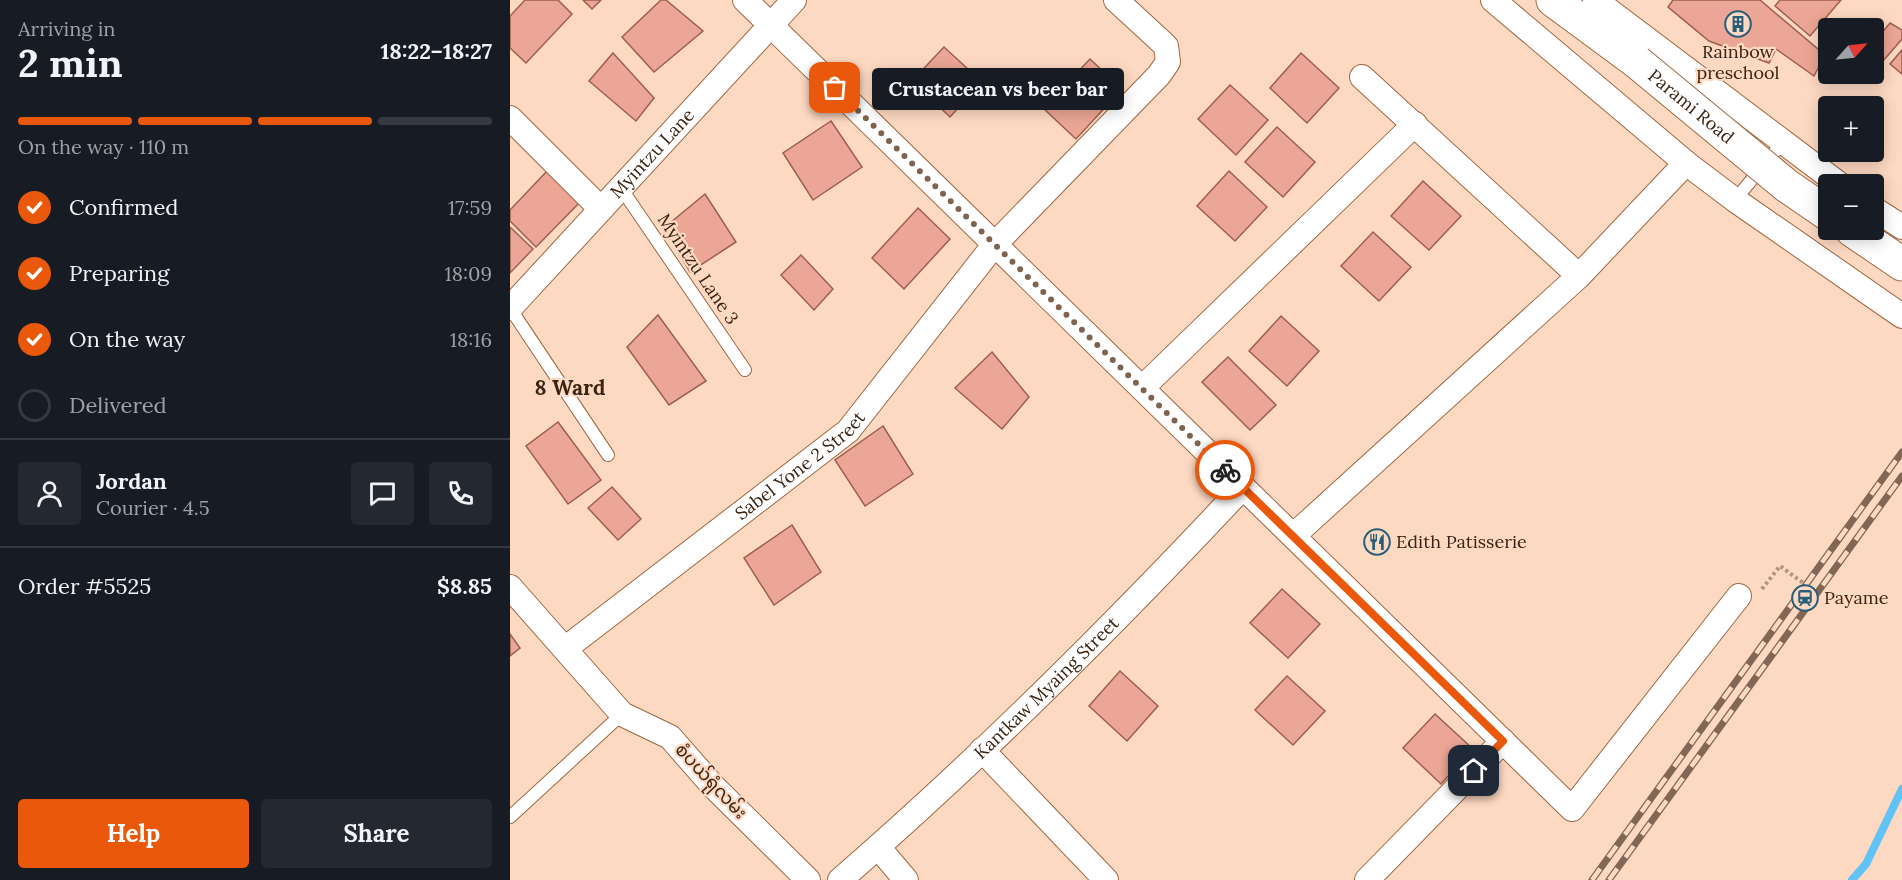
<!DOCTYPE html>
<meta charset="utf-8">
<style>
body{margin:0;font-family:Lora,"Noto Sans Myanmar",serif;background:#242831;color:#f1f3f6;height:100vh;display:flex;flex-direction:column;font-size:22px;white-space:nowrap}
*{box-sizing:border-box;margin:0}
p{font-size:20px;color:#9ea1a6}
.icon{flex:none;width:33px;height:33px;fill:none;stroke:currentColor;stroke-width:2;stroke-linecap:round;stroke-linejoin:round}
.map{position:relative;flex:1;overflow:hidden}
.details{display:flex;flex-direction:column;background:#171b24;width:510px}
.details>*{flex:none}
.needle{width:39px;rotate:63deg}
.buttons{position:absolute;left:1308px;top:18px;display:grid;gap:12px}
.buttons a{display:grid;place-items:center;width:66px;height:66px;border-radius:6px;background:#171b24;box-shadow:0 3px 15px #0003;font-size:30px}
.pin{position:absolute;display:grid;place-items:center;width:51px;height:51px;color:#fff;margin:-26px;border-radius:12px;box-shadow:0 3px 9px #0006}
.courier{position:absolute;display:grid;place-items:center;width:60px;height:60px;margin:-30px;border:4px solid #ea580c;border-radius:50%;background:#fff;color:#222;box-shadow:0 2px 8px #0007}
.bubble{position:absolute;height:42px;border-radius:6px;background:#171b24;box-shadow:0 3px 15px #0003;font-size:20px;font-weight:800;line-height:42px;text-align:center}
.summary em{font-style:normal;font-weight:800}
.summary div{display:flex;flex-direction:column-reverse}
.summary{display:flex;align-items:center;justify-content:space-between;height:102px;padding:0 18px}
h1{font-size:39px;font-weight:800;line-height:45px}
.bar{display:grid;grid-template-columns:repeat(4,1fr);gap:9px 6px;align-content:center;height:72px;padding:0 18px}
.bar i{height:8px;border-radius:4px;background:#363941}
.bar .on{background:#ea580c}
.bar p{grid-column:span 4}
.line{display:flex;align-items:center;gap:15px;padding:0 18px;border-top:2px solid #363941}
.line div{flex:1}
.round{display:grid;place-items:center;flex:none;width:63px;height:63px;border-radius:6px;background:#242831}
ol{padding:0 18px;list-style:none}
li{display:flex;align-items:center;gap:18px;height:66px}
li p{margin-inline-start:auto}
li .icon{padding:6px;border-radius:50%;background:#ea580c;color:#fff;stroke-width:4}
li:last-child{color:#9ea1a6}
li i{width:33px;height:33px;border:3px solid #363941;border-radius:50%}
.primary-button{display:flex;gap:12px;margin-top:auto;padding:12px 18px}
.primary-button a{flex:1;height:69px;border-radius:6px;background:#ea580c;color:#fff;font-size:24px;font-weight:800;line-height:69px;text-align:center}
.primary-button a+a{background:#242831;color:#f1f3f6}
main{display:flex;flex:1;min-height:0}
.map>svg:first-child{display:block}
</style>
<main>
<section class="details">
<div class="summary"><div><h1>2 min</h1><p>Arriving in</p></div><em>18:22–18:27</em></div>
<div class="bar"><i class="on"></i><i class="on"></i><i class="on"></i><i></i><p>On the way · 110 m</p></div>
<ol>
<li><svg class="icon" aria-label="check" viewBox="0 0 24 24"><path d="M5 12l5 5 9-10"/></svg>Confirmed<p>17:59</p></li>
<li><svg class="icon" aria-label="check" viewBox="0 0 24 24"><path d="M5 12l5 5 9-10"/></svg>Preparing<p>18:09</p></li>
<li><svg class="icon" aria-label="check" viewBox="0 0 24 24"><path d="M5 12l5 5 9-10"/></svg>On the way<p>18:16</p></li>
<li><i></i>Delivered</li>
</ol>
<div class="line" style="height:108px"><a class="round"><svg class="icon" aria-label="person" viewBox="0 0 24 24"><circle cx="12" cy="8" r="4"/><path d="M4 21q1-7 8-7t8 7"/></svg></a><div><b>Jordan</b><p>Courier · 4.5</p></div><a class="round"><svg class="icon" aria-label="chat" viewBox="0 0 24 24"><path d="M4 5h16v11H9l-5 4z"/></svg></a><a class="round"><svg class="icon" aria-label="phone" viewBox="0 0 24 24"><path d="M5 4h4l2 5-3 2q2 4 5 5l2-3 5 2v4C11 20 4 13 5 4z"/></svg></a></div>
<div class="line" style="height:78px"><div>Order #5525</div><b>$8.85</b></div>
<div class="primary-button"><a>Help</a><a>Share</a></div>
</section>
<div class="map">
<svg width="1392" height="880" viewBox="0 0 1392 880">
<rect width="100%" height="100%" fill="#fed9c2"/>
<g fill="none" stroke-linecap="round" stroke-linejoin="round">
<polyline stroke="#61c2f5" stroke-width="8" points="1342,880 1356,864 1392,789"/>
</g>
<g fill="#eca695" stroke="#9e5f50" stroke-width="1.5">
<polygon points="15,0 48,0 62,14 16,63 0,48 0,16"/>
<polygon points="73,0 91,0 82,9"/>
<polygon points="151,0 156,0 193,31 144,72 112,37"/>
<polygon points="1163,0 1250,0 1315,55 1304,76 1266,49 1259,63 1199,41 1158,7"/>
<polygon points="1270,0 1331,0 1300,36 1265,6"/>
<polygon points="1380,23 1392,30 1392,39 1373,61 1364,53 1364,42"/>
<polygon points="434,47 472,82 440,117 402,81"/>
<polygon points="1392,50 1392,74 1380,64"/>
<polygon points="103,53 144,98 126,121 79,81"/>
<polygon points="791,53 829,88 797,123 760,88"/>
<polygon points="580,59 612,89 566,139 533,108"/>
<polygon points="720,85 758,120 726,155 688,119"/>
<polygon points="321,121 352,167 303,200 273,153"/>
<polygon points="767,127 805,162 773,197 735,162"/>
<polygon points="38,170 71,201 26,247 0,221 0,210"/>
<polygon points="719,171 757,207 725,241 687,206"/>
<polygon points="913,181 951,216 919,250 881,216"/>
<polygon points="195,194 226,242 180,272 154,228"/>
<polygon points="408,208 440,239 394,289 362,258"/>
<polygon points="0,227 23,249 0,273"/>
<polygon points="863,232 901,267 869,301 831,266"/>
<polygon points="291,255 323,289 304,310 271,275"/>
<polygon points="148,315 196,381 159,405 117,347"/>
<polygon points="771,316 809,351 777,386 739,351"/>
<polygon points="482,352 519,397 492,429 445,388"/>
<polygon points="718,357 766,405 740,430 692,382"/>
<polygon points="48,422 91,480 58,504 16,446"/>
<polygon points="373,426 403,474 355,506 325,460"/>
<polygon points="102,487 131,519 108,540 78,508"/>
<polygon points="282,525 311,572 264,605 234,558"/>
<polygon points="772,589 810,624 778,658 740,623"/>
<polygon points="0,634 10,648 0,656"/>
<polygon points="610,671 648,706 617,741 579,706"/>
<polygon points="777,676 815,711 783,745 745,710"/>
<polygon points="925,714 963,749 931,784 893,748"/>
</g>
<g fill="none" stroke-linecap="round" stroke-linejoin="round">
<g stroke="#9d6743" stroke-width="14">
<g id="service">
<polyline points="111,188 235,370"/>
<polyline points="1225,200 1272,143"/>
<polyline points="0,308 98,455"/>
<polyline points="0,817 112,714"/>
</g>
</g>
<g stroke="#9d6743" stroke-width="26">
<g id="minor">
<polyline points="235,0 1062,809 1229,596"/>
<polyline points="983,0 1176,163 1225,200 1392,316"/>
<polyline points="1085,0 1329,184"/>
<polyline points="852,77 1069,276"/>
<polyline points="0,118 91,209"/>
<polyline points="1364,209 1392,227"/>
<path id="s1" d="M0,308L284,0"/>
<polyline points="632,388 905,124"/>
<polyline points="783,536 1069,276 1176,163"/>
<polyline points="0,587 112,714 160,737 203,786 298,880"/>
<path id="s2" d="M56,648L338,431L485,244L649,75L658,62L656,46L606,0"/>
<polyline points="472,750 596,880"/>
<polyline points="368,847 396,880"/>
<path id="s3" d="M330,880C472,757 605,624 733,487"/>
<polyline points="857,880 993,741"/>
</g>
</g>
<g stroke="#9d6743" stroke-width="35">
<g id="primary">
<polyline points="1043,0 1127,62"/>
<polyline points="1342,230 1392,264"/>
</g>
</g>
<polyline stroke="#b1927d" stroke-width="4" stroke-dasharray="3 3" stroke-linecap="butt" points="1252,589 1270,566 1296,585"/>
<use href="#service" stroke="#fff" stroke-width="12"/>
<use href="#minor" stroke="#fff" stroke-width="24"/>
<use href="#primary" stroke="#fff" stroke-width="33"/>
<g stroke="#826754" stroke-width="7">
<g id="rail">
<polyline points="1082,880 1392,452"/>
<polyline points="1099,880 1392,476"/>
</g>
</g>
<use href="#rail" stroke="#fed9c2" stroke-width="4.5" stroke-dasharray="14" stroke-linecap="butt"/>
<g stroke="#9d6743" stroke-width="35" stroke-linecap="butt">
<g id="primary-bridge">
<path id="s4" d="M1127,62L1277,186L1318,214"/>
</g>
</g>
<use href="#primary-bridge" stroke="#fff" stroke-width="33"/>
</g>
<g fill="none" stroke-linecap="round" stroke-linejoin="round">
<polyline stroke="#7f6351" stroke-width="6" stroke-dasharray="0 10.8" points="325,88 715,470"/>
<polyline stroke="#ea580c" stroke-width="8" points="715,470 993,741 964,771"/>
</g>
<defs>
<g id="building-ring" transform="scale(1.35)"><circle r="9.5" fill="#fed9c2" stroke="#295e7a" stroke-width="1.5"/><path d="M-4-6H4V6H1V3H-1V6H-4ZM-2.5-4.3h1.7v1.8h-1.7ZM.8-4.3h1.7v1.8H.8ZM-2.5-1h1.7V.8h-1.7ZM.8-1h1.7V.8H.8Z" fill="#295e7a"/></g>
<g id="restaurant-ring" transform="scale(1.35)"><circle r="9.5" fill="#fed9c2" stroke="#295e7a" stroke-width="1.5"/><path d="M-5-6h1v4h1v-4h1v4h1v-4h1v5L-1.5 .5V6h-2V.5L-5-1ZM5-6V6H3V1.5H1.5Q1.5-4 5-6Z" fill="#295e7a"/></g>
<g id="station-ring" transform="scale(1.35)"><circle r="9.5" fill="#fed9c2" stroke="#295e7a" stroke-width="1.5"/><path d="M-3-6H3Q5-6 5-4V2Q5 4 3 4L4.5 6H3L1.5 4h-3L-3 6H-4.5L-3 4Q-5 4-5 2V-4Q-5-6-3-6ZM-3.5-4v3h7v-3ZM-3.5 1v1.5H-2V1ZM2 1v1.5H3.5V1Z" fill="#295e7a"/></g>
</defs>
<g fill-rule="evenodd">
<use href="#building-ring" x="1228" y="24"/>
<use href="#restaurant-ring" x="867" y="542"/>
<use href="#station-ring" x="1295" y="598"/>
</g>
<g text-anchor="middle" stroke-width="4.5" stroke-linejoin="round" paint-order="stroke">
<g font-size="18" fill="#3a2414" stroke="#fed9c2" text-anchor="start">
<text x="1228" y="58" text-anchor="middle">Rainbow<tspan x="1228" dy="21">preschool</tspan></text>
<text x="886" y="548">Edith Patisserie</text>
<text x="1314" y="604">Payame</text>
</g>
<g font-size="18" fill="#3a2414" stroke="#fed9c2">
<text dy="6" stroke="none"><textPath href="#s4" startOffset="70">Parami Road</textPath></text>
<text dy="6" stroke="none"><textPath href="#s1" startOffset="210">Myintzu Lane</textPath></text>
<text transform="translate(188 269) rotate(56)" y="6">Myintzu Lane 3</text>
<text dy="6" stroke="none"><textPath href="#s2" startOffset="297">Sabel Yone 2 Street</textPath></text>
<text dy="6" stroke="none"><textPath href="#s3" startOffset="282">Kantkaw Myaing Street</textPath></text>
<text transform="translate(201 781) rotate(47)" y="6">စံပယ်ရုံလမ်း</text>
</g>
<g font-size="21" font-weight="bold" fill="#3a2414" stroke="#fed9c2">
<text x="60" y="395">8 Ward</text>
</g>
</g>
</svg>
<div class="buttons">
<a><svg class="needle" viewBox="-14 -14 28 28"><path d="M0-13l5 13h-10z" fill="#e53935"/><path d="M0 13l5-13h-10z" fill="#9ea1a6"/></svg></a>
<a>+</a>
<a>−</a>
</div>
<div class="pin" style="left:325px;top:88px;background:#ea580c"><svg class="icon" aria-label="bag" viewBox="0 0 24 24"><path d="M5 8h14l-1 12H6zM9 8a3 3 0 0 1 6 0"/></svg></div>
<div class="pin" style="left:964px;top:771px;background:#1f2937"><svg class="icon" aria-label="home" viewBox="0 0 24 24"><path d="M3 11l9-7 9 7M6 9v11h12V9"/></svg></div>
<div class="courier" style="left:715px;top:470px"><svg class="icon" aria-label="bike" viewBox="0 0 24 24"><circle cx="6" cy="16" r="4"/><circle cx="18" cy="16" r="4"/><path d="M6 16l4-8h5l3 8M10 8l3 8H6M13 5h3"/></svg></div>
<div class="bubble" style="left:362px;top:68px;width:252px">Crustacean vs beer bar</div>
</div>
</main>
